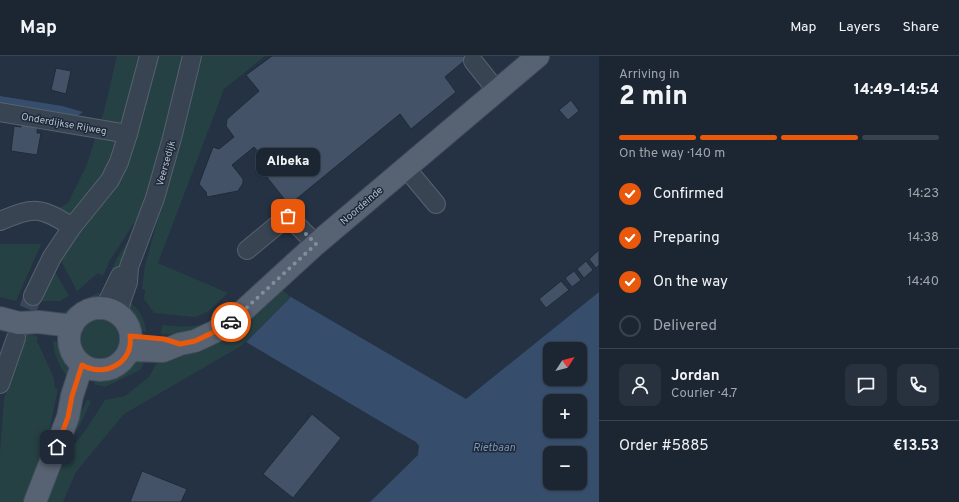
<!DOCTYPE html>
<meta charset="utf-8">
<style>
body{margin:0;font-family:Overpass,sans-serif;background:#28323e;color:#f1f3f6;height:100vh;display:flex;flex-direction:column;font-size:15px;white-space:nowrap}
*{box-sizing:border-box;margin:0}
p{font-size:13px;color:#a0a5ac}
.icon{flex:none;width:22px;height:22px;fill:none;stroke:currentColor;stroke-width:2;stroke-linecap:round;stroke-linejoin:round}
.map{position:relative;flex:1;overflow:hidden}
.side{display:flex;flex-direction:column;background:#1b2632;width:360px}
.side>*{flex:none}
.needle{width:26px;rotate:54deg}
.buttons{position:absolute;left:543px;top:286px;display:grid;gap:8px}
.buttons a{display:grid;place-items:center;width:44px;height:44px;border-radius:8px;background:#1b2632;box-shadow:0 1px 3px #0004,0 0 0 1px #39434d;font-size:20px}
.pin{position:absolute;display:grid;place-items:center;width:34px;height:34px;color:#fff;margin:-17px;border-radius:8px;box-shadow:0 2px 6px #0006}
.courier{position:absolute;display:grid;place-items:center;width:40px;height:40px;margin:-20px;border:3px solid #ea580c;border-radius:50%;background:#fff;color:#222;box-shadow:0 1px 5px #0007}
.bubble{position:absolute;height:28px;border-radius:8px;background:#1b2632;box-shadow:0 1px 3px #0004,0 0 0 1px #39434d;font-size:13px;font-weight:800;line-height:28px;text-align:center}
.headline em{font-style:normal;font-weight:800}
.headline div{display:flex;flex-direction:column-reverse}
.headline{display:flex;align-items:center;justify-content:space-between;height:68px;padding:0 20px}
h1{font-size:26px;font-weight:800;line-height:30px}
.bar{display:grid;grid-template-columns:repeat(4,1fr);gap:6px 4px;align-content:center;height:48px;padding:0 20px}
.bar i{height:5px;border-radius:3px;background:#39434d}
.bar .selected{background:#ea580c}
.bar p{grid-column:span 4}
.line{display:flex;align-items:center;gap:10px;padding:0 20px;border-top:1px solid #39434d}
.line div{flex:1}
.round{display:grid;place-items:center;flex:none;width:42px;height:42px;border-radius:8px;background:#28323e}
ol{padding:0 20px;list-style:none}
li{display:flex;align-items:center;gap:12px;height:44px}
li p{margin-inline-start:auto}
li .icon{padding:4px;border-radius:50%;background:#ea580c;color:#fff;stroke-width:4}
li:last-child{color:#a0a5ac}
li i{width:22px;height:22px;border:2px solid #39434d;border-radius:50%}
header{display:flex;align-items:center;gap:24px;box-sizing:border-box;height:56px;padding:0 20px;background:#1b2632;border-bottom:1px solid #39434d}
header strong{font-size:19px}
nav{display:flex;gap:22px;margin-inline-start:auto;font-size:14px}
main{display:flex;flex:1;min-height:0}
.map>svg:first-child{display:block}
</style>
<header>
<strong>Map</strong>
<nav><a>Map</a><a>Layers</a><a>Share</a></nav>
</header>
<main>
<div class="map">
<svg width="599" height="446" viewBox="0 0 599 446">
<rect width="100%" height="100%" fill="#243243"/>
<g fill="#264144">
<polygon points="117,0 144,0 115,103 93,135 68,162 54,155 68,147 86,111 104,55"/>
<polygon points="156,0 184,0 170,57 144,148 136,164 110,204 103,220 98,217 77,235 60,203 90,159"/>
<polygon points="198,0 265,0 224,33 158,207 228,237 208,256 195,261 154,257 144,243 145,234 142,233 145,209 178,92"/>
<polygon points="134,176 124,202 112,223 108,222 117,202"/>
<polygon points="0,188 41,188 16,245 0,241"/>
<path d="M290,196L291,197L218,266L179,279L161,278L162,269C185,271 198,273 219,261Z"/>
<polygon points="54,214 69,240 60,245 40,245"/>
<polygon points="280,232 291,241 241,290 124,358 76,416 63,446 47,446 67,398 85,375 105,344 125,340 149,321 160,301 199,297 228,279"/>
<polygon points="97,237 107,238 97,247 90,248 72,259 61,262 62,257"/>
<path d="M128,245C139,252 145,263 146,276C133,272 125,259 128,245Z"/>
<circle cx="100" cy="283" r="19"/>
<polygon points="28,277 38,281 37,285 53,320 55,332 58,333 42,409 29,446 0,446 0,397 4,342"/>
<path d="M53,284L63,290L72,307L68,321C59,312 53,296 53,284Z"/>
<path d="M143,300V309L140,314L105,331L94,328C98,319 110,318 119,315C128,311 131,304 143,300Z"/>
<polygon points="87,344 91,345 80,369 63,394"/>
</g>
<g fill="#374d6c" fill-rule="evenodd">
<polygon points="0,40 62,50 83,56 77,60 0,47"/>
<path d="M599,236V446H370L418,399L419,390L416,386L395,374L246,286L291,241L466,343ZM550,293H580V323H550ZM550,345H580V375H550ZM550,397H580V427H550Z"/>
</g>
<g fill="#435266" stroke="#1f2b3a">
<polygon points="272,0 470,0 445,21 456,36 411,73 400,58 289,149 259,111 266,105 254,91 232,109 243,123 243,127 238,135 207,141 206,136 199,128 213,91 219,93 234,81 226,70 227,63 259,35 246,19"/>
<polygon points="56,12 71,15 66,38 51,34"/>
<polygon points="571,44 579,55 568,64 559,54"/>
<polygon points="23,63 38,65 37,77 41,77 37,99 11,95 14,70 21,71"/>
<polygon points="599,194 599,209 596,212 589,203"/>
<polygon points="586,205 593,214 584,222 577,213"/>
<polygon points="574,215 581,224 572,231 565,222"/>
<polygon points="561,225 569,234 546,252 539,243"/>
<polygon points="312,358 341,382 293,442 263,418"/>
<polygon points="142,415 187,433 181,446 130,446"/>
</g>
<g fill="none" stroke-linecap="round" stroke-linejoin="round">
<polyline stroke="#3a4758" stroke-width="18" stroke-dasharray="18 9" stroke-linecap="butt" points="18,278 33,240"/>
<g stroke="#576270" stroke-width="20">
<g id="minor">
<polyline points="473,5 497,35"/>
<polyline points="0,56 128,78"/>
<polyline points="406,112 436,148"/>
<path d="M0,165C35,150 41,151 72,171"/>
<polyline points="247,194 288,160 316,188"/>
<polyline points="33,240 52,201 72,171 110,124 119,106 128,78 149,0"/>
<polyline points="104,253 120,220"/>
<polyline points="117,258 128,226 129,211 155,142 172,82 192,0"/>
<polyline points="0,328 16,282"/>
</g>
</g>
<g stroke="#424d5c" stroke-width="24">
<g id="major">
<circle cx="100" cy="283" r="31"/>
<polyline points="0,262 19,267 39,266 72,270"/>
<polyline points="129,294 163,295 180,288 195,285 214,276 232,265 316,188 538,0"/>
<polyline points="35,446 68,361 72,340 82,309"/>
</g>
</g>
<use href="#minor" stroke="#394453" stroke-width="18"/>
<use href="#major" stroke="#576373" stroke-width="22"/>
</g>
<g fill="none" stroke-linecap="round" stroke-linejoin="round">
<polyline stroke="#838e9d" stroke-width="4" stroke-dasharray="0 7.2" points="231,266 316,188 288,160"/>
<path stroke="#ea580c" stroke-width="5" d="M57,391L68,361L72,340L82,309C104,322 134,307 130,280L164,283L180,288L195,285L214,276L231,266"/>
</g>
<g text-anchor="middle" stroke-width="3" stroke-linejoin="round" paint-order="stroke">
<g font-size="10" fill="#b6bfcd" stroke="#1d2938">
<text transform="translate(64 67) rotate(10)" y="4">Onderdijkse Rijweg</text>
<text transform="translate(165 107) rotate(-74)" y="4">Veersedijk</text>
<text transform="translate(361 149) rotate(-41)" y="4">Noordeinde</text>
</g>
<g font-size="11" font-style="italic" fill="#7b95b6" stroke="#1d2938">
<text x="494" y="395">Rietbaan</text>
</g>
</g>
</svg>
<div class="buttons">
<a><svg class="needle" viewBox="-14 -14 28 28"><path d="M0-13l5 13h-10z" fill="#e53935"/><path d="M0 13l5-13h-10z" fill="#a0a5ac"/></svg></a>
<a>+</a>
<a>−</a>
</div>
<div class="pin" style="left:288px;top:160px;background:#ea580c"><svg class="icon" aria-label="bag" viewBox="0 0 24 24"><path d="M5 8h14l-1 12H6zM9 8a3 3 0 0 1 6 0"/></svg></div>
<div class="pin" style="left:57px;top:391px;background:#1f2937"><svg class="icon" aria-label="home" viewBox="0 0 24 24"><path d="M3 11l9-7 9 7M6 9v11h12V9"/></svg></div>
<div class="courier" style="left:231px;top:266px"><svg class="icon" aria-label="car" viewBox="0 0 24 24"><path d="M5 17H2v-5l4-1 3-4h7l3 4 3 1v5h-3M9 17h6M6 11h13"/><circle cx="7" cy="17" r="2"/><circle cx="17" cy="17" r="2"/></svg></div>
<div class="bubble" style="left:256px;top:92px;width:64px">Albeka</div>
</div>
<section class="side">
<div class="headline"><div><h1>2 min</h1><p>Arriving in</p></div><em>14:49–14:54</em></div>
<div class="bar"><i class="selected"></i><i class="selected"></i><i class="selected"></i><i></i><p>On the way · 140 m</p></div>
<ol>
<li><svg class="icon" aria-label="check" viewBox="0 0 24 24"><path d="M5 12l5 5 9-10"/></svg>Confirmed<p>14:23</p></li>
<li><svg class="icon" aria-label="check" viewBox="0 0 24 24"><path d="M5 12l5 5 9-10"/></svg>Preparing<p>14:38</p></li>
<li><svg class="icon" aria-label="check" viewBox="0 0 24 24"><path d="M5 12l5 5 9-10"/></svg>On the way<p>14:40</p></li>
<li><i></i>Delivered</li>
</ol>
<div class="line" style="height:72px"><a class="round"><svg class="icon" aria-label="person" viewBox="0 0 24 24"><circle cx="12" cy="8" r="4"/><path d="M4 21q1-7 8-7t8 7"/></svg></a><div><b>Jordan</b><p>Courier · 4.7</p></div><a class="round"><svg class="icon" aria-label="chat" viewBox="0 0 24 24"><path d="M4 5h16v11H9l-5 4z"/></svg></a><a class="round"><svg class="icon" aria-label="phone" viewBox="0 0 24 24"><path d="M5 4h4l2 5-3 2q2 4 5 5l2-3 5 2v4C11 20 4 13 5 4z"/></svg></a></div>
<div class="line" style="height:52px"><div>Order #5885</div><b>€13.53</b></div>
</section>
</main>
